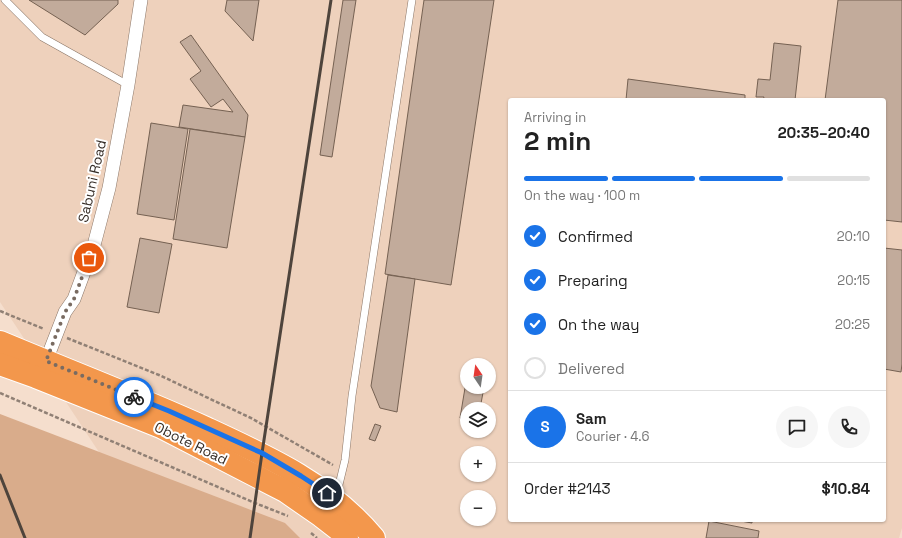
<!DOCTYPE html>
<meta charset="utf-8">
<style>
body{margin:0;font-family:"Space Grotesk",sans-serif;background:#f6f6f6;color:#222;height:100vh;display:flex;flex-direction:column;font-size:15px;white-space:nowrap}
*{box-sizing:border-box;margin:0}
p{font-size:13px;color:#767676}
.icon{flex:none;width:22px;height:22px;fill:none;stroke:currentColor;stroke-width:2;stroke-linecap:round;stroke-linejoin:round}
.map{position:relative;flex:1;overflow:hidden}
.details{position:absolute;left:508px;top:98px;width:378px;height:424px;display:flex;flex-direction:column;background:#fff;border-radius:4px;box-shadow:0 1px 3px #0004}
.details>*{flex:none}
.needle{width:26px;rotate:347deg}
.tools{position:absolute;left:460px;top:358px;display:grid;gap:8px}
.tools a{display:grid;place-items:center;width:36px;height:36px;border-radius:50%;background:#fff;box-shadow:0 1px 3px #0004;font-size:20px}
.pin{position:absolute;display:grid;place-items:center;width:34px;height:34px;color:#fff;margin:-17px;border:2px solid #fff;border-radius:50%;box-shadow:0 1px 4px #0007}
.courier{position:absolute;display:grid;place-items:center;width:40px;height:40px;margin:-20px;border:3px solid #1a73e8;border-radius:50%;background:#fff;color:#222;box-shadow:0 1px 5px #0007}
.summary em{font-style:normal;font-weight:700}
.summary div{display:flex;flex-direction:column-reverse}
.summary{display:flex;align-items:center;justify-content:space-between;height:68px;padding:0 16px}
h1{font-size:26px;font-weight:700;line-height:30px}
.bar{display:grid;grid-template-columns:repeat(4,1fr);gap:6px 4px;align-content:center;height:48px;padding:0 16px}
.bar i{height:5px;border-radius:3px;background:#e0e0e0}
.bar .selected{background:#1a73e8}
.bar p{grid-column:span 4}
.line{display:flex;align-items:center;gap:10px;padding:0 16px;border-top:1px solid #e0e0e0}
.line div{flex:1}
.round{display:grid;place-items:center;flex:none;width:42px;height:42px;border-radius:21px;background:#f6f6f6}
ol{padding:0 16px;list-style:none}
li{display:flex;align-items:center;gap:12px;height:44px}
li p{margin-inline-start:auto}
li .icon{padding:4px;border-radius:50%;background:#1a73e8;color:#fff;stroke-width:4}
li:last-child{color:#767676}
li i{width:22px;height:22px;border:2px solid #e0e0e0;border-radius:50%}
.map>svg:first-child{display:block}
</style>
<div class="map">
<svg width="902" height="538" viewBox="0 0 902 538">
<rect width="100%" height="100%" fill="#f5decd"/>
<path fill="#eed1bc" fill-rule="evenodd" d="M0,0H902V528L899,538H126L122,487L0,302ZM510,100H884V520H510ZM467,365H489V387H467ZM467,409H489V431H467ZM467,453H489V475H467ZM467,497H489V519H467Z"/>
<polygon fill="#d9ac8b" points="0,414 285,523 300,538 0,538"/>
<g fill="#c2ab9b" stroke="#756152">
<polygon points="29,0 118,0 118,4 85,35"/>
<polygon points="227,0 259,0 253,41 225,11"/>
<polygon points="343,0 356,0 332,157 320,155"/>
<polygon points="424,0 494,0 451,285 385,274"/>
<polygon points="838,0 902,0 902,222 884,220 884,100 825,100"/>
<polygon points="191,35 248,115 245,137 179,127 183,105 233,112 223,99 211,107 190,79 201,71 180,42"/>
<polygon points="774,43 801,46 795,100 763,100 764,97 756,97 758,79 770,80"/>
<polygon points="628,79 745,95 745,100 626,100"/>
<polygon points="151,123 188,129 174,220 137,214"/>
<polygon points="190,129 245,137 227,248 173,239"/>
<polygon points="140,238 172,244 159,313 127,307"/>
<polygon points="884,248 902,250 902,364 901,372 884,369"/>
<polygon points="388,275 415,279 397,412 380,408 371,386"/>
<polygon points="467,376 467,387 484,387 480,409 467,409 467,419 460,418"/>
<polygon points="375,424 381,426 375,441 369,439"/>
<polygon points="735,520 752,520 752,523"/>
<polygon points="709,521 759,531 758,538 706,538"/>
</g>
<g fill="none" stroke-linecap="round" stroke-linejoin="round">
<g stroke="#8a7566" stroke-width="8">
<g id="lane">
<polyline points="5,0 42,37 128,85"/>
<polyline points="336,497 345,460 352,396 412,0"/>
</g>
</g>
<g stroke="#8a7566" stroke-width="14">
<polyline id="street" points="46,361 65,312 74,299 94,245 109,188 128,85 141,0"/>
</g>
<g stroke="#fff" stroke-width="24">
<g id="highway">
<path d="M0,342C69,371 138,397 206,428C269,457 329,484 374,538"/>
<polyline points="0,364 36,377 161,427 285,491 321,516 339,530 347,538"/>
</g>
</g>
<g stroke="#908075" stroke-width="2.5" stroke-dasharray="4 2" stroke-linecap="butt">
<polyline points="0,311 44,329"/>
<polyline points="67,338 159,375 251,418 333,465"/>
<polyline points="0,393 255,503 288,516"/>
<polyline points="311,533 317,538"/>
</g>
<use href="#lane" stroke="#fff" stroke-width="7"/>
<use href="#street" stroke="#fff" stroke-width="13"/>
<use href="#highway" stroke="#f3974c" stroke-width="22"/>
<g stroke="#4e443c" stroke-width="3">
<polyline points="0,475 25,538"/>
<polyline points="250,538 262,453 331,0"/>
</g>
</g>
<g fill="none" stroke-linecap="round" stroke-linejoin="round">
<polyline stroke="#796b61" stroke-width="4" stroke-dasharray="0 7.2" points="89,258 74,299 65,312 46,361 134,397"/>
<polyline stroke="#1a73e8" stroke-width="5" points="134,397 169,411 262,453 301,476 327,493"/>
</g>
<g text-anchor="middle" stroke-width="4" stroke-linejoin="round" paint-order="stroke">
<g font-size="14" fill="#362d27" stroke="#fff">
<text transform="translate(92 181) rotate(-77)" y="5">Sabuni Road</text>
<text transform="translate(191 443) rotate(26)" y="5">Obote Road</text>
</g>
</g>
</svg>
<div class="tools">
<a><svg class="needle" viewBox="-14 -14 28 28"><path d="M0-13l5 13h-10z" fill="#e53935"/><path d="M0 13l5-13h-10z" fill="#767676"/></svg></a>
<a><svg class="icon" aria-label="layers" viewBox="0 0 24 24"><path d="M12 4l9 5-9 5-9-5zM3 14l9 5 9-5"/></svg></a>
<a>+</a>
<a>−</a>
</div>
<div class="pin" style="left:89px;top:258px;background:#ea580c"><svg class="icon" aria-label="bag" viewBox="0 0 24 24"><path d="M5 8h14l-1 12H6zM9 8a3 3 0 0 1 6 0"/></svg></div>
<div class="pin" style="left:327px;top:493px;background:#1f2937"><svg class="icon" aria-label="home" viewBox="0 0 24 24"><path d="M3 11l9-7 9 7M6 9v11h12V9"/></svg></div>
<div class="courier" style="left:134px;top:397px"><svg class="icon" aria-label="bike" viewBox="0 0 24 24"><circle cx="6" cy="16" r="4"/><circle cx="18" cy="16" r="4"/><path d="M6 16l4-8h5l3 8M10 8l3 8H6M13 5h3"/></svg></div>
<section class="details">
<div class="summary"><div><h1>2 min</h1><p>Arriving in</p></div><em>20:35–20:40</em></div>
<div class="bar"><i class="selected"></i><i class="selected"></i><i class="selected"></i><i></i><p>On the way · 100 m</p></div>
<ol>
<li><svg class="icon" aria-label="check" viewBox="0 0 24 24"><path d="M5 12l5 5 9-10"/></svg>Confirmed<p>20:10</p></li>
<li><svg class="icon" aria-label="check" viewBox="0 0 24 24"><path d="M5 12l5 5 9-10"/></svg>Preparing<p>20:15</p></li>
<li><svg class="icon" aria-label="check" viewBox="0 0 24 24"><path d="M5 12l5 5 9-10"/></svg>On the way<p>20:25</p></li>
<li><i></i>Delivered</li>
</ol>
<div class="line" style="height:72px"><b class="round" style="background:#1a73e8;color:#fff">S</b><div><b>Sam</b><p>Courier · 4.6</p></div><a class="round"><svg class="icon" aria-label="chat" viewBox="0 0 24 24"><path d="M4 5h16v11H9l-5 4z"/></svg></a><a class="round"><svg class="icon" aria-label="phone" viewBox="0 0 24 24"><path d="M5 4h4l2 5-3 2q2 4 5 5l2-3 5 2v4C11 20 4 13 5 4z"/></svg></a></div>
<div class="line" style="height:52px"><div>Order #2143</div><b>$10.84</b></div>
</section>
</div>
